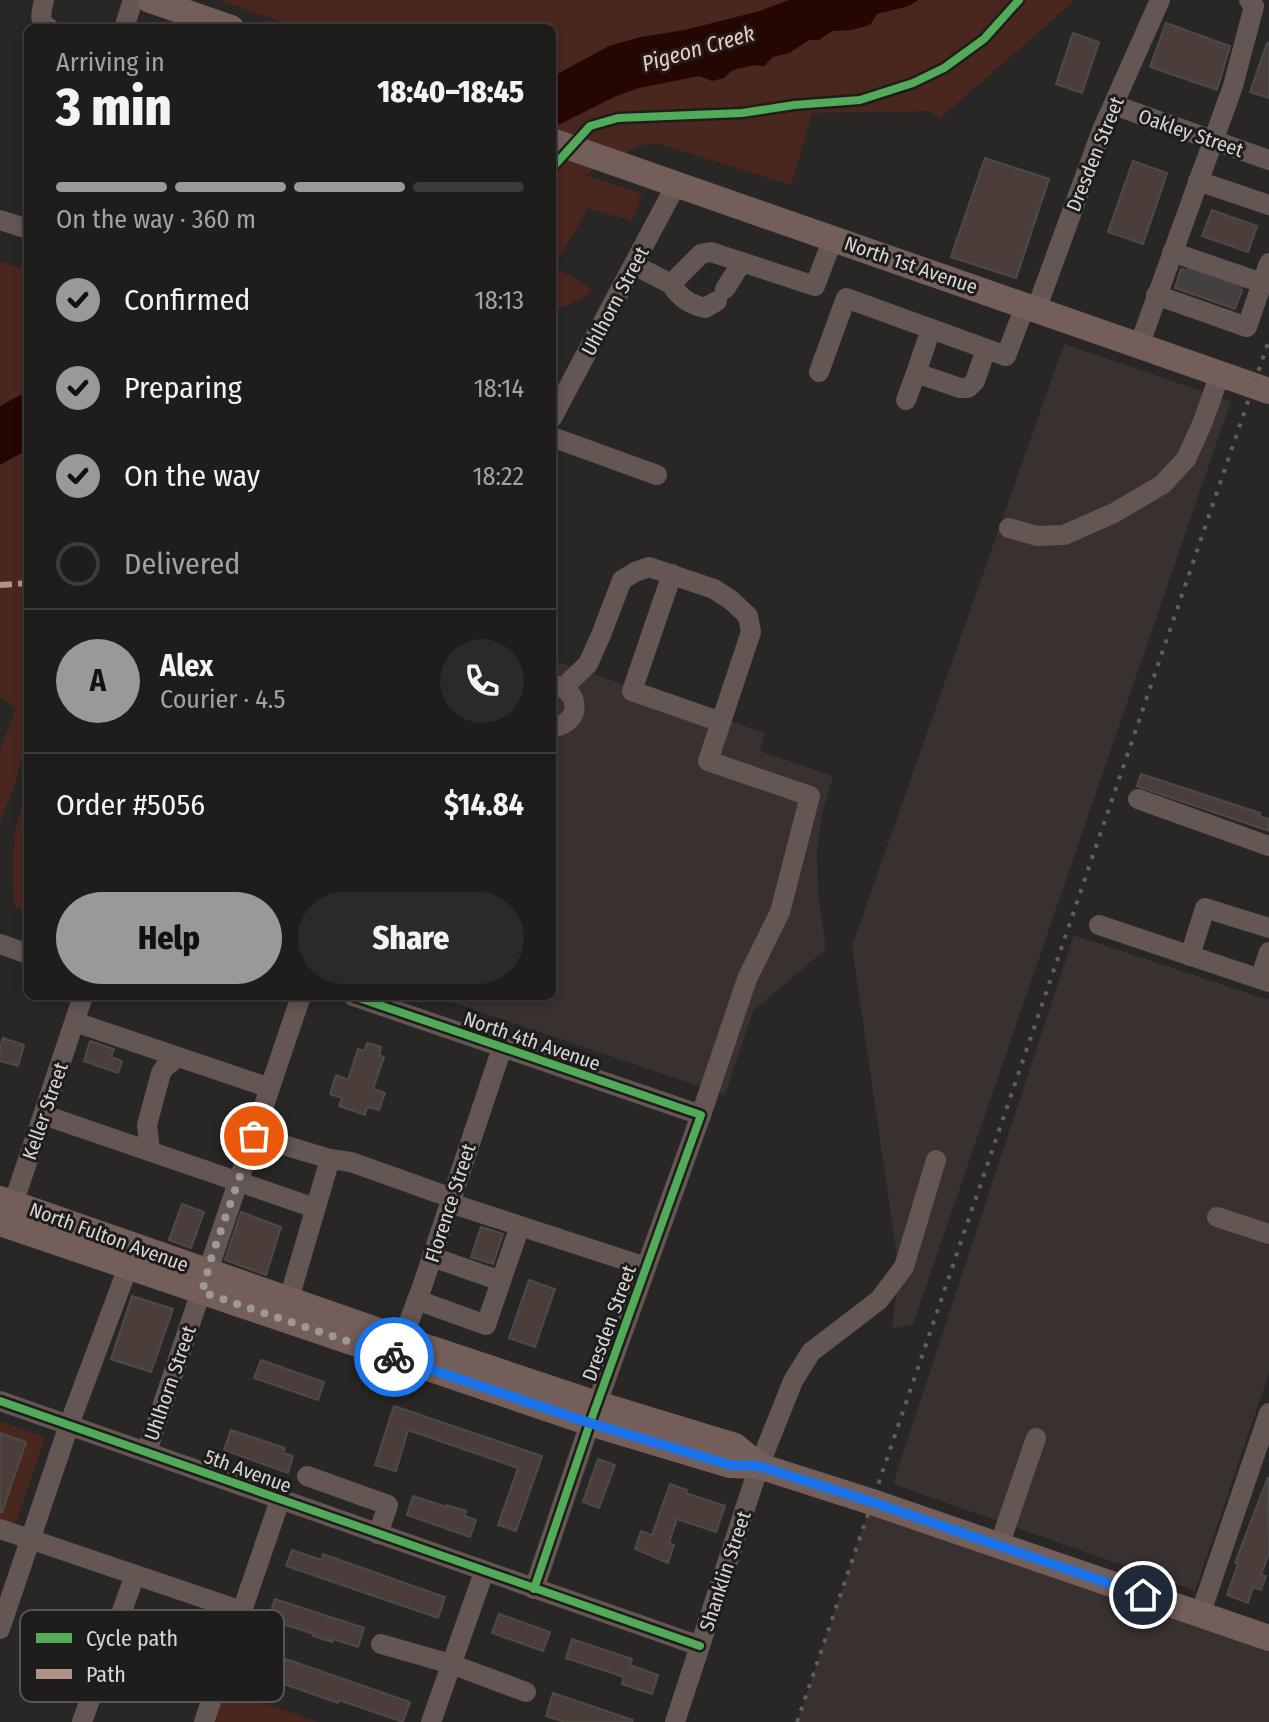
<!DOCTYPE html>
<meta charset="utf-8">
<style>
body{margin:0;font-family:"Fira Sans Condensed",sans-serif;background:#2b2a29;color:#f1f3f6;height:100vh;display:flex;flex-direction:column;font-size:30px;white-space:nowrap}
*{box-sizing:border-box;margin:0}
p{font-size:26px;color:#a1a2a3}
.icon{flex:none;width:44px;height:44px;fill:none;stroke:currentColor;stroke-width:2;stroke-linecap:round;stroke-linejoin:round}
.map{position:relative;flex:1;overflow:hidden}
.sheet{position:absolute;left:24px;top:24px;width:532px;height:976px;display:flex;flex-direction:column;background:#1e1d1c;border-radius:12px;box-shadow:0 4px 12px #0003,0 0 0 2px #3c3b3b}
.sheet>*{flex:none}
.pin{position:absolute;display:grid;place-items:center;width:68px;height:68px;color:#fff;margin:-34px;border:4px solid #fff;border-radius:50%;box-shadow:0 2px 8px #0007}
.courier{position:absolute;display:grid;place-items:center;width:80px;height:80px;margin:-40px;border:6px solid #1a73e8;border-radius:50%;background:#fff;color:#222;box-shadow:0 2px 10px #0007}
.summary em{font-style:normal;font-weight:800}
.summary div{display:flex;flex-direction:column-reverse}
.summary{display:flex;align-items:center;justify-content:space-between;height:136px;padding:0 32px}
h1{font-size:52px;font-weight:800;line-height:60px}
.bar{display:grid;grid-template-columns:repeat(4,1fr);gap:12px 8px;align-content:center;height:96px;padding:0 32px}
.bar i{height:10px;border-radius:6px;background:#3c3b3b}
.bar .on{background:#9b9998}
.bar p{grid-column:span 4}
.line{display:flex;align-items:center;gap:20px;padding:0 32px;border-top:2px solid #3c3b3b}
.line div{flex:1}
.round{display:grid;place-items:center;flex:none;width:84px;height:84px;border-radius:42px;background:#2b2a29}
ol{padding:0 32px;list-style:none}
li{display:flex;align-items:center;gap:24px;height:88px}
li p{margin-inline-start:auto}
li .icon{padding:8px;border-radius:50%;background:#9b9998;color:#111;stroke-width:4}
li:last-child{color:#a1a2a3}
li i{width:44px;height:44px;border:4px solid #3c3b3b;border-radius:50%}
.primary-button{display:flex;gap:16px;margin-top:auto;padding:16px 32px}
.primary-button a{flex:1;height:92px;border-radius:48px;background:#9b9998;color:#111;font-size:32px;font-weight:800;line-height:92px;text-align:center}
.primary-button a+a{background:#2b2a29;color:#f1f3f6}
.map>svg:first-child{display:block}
</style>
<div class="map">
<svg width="1269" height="1722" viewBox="0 0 1269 1722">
<rect width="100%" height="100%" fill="#282726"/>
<g fill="#393130">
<polygon points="1064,344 1231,401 913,1324 892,1329 899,1271 852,946"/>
<polygon points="552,660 765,733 760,751 833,776 822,815 817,849 818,893 826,949 753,1011 725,1095 434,996 552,996"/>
<polygon points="1074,935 1269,1000 1269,1373 1195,1591 893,1484"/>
<polygon points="872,1502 1269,1638 1269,1722 797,1722"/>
</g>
<g fill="#49271f">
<polygon points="219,0 789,0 760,11 685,30 641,37 609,46 552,77 552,28 299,28"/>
<path d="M918,0H1075L939,119L931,111L812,113L791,185L657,143L637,146L585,175L642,194L632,221L588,208L554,267L592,288L588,295L552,312V128L616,96L639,88L700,76L724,78C735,67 749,65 764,66L773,57L789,53L809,40H819L832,31L851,30L877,14L909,6Z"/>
<polygon points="0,261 28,271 28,391 0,406"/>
<polygon points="28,449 28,735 15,783 0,822 0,750 16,709 0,697 0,465"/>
<path d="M28,795V903L24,910L14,906C13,871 9,826 28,795Z"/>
<polygon points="0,1421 45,1437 13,1531 0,1526"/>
<polygon points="224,1690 319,1722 213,1722"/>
</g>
<g fill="#250603">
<polygon points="789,0 918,0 909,6 877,14 870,25 851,30 832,31 819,40 809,40 789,53 773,57 764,66 754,65 732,70 724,78 712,81 699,76 639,88 616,96 552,128 552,77 609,46 641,37 685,30 760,11"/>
<polygon points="28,391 28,449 0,465 0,406"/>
</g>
<g fill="#4a3d3a" stroke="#4c4b4a" stroke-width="2">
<polygon points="1166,23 1230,46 1217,90 1150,67"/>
<polygon points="1073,33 1099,42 1082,93 1056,84"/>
<polygon points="1267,43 1269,43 1269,98 1250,92"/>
<polygon points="985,158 1049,179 1016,278 951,257"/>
<polygon points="1133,161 1167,173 1143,244 1108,232"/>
<polygon points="1212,210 1257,226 1248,252 1202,236"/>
<polygon points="1181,269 1242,290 1235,309 1175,288"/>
<polygon points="1141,774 1260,813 1259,816 1269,819 1269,831 1137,786"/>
<polygon points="3,1038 24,1045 18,1066 0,1061 0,1048"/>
<polygon points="90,1041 114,1049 111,1057 122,1061 118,1073 84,1061"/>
<polygon points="367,1043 381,1047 379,1055 384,1057 373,1089 385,1093 379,1110 367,1107 365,1115 339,1106 342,1098 330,1094 336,1075 348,1080 358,1049 364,1051"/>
<polygon points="182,1204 204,1212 191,1248 169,1240"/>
<polygon points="241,1212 281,1227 266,1275 225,1260"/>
<polygon points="481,1227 503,1234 493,1264 471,1257"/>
<polygon points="529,1280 555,1289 535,1347 509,1338"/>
<polygon points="132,1296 173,1309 151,1372 111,1359"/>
<polygon points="261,1360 324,1382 318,1400 254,1378"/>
<polygon points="394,1406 542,1456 516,1531 498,1525 518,1468 408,1430 396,1471 375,1465"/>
<polygon points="231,1430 285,1448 283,1453 293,1456 288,1473 224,1450"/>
<polygon points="0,1433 26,1442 2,1512 0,1512"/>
<polygon points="598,1459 615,1465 599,1508 583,1502"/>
<polygon points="1268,1477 1269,1553 1261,1575 1266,1576 1261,1590 1253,1587 1248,1603 1227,1595 1238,1564 1235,1563"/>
<polygon points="670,1484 687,1490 686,1493 725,1506 716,1532 677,1519 669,1543 674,1545 668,1563 635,1549 641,1531 652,1535"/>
<polygon points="413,1496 447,1507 447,1505 466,1511 465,1516 476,1520 470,1537 407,1515"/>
<polygon points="292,1550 321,1560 323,1554 445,1597 438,1618 286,1566"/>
<polygon points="275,1599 364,1628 358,1647 333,1639 332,1642 313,1636 314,1634 268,1619"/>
<polygon points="499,1614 550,1632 543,1651 492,1633"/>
<polygon points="572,1639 632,1659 630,1665 658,1675 652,1694 622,1684 624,1677 566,1658"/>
<polygon points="256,1656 284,1665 286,1659 410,1702 403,1722 339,1700 338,1703 250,1672"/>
<polygon points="553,1693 633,1720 632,1722 565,1722 546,1716"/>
</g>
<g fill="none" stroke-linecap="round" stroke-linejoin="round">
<g stroke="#434140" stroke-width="20" stroke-dasharray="20 10" stroke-linecap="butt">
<polyline points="1190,289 1198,267"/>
<polyline points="1208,296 1216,273"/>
<polyline points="1226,302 1234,280"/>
</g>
<g stroke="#645652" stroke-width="20">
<path d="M44,0C42,10 37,23 49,28"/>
<polyline points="124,28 133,0"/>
<polyline points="1114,105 1269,160"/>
<polyline points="1198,181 1269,205"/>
<polyline points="0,220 28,229"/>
<polyline points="1172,252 1262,283"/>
<polyline points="634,265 671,284 701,254 711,252 815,286 833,238"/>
<path d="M671,284C680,298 689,304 705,308L717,301"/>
<polyline points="725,289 742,262"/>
<polyline points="1156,295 1247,327 1269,263"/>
<polyline points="1036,310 1102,130 1160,0"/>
<polyline points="931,329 916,373 960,388 968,388 975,381 986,349"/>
<polyline points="1139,346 1233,86 1254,6 1249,0"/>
<polyline points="819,372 846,298 1006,356 1025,306"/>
<polyline points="906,400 916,373"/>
<polyline points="552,418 677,183"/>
<polyline points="552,437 657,475"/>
<polyline points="1009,528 1037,536 1064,535 1114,513 1163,484 1186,459 1202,424 1220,374"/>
<polyline points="672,574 632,691 721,722"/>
<path d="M552,727C582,725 582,689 553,685"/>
<polyline points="1138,799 1269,846"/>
<polyline points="1099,925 1269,982"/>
<polyline points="0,944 28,954"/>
<polyline points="1190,956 1205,908 1269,928"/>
<polyline points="1260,979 1269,952"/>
<polyline points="353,996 701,1115"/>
<polyline points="75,1022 270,1088"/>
<polyline points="44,1115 315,1208"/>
<polyline points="254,1136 330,1159 351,1162 452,1198"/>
<polyline points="150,1151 147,1125 161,1073 165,1067 178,1057"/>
<polyline points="450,1203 646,1267"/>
<polyline points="9,1216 83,996"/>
<polyline points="1217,1217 1269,1234"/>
<polyline points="501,1281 520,1226"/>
<polyline points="289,1299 330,1159"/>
<polyline points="417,1300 486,1325 501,1281 432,1257"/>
<polyline points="398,1351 422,1287 502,1048"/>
<polyline points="0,1401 700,1646"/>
<polyline points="147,1451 301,996"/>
<polyline points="307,1476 388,1505 378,1534"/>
<polyline points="0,1529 242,1611"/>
<polyline points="999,1546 1036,1438"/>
<polyline points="534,1589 590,1423 701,1115 747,979 780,912 810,796 708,761 751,632 748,616 731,600 714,589 649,567 635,572 622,580 601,635 588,664 563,688"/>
<polyline points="1200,1615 1269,1413"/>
<polyline points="0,1629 69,1425 128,1267"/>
<polyline points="381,1644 451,1664 526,1692"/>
<polyline points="82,1722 135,1575"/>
<polyline points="204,1722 280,1500"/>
<polyline points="431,1722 484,1572"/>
<polyline points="675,1722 759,1466 793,1381 811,1352 879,1300 904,1267 936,1160"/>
</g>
<g stroke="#745e59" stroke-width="26">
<polyline points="150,0 231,28"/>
<polyline points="552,141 1269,391"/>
<polyline points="0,1199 402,1339 597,1404 735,1446 759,1466"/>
<polyline points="0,1223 590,1423 730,1465 759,1466 872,1502 1269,1638"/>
</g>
<polyline stroke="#655d5b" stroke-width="4" stroke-dasharray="4 8" stroke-linecap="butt" points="797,1722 1269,340"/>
<polyline stroke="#af9288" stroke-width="6" stroke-dasharray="12 6" stroke-linecap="butt" points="0,585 28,583"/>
<g stroke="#1f1d1c" stroke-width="13">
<g id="cycleway">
<polyline points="552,168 590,126 618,118 742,113 794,105 860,100 913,83 944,68 984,39 1019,0"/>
<polyline points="353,996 701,1115 590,1423 534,1589"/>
<polyline points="0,1401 700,1646"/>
</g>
</g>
<use href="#cycleway" stroke="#51ab58" stroke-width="8"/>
</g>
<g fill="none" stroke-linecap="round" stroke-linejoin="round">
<polyline stroke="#9b9998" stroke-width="8" stroke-dasharray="0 14.4" points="254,1136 212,1256 202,1292 394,1357"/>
<polyline stroke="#1a73e8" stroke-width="10" points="394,1357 590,1423 730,1465 759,1466 872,1502 1143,1595"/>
</g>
<g text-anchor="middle" stroke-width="6" stroke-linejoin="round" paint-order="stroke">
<g font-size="20" fill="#d9d7d6" stroke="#1f1d1c">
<text transform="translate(1191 133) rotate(19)" y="7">Oakley Street</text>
<text transform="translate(1095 154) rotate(-68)" y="7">Dresden Street</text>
<text transform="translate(911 265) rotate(19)" y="7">North 1st Avenue</text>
<text transform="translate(615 301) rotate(-62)" y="7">Uhlhorn Street</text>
<text transform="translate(532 1041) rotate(19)" y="7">North 4th Avenue</text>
<text transform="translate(45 1111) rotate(-71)" y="7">Keller Street</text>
<text transform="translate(450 1203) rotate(-72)" y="7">Florence Street</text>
<text transform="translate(109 1237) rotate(20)" y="7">North Fulton Avenue</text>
<text transform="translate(609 1323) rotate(-70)" y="7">Dresden Street</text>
<text transform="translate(170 1383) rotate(-71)" y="7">Uhlhorn Street</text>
<text transform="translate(248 1471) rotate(20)" y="7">5th Avenue</text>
<text transform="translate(725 1571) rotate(-72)" y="7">Shanklin Street</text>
</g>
<g font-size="22" font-style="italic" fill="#f5c9be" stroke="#1f1d1c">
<text transform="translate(698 48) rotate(-16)" y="8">Pigeon Creek</text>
</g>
</g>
<rect x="20" y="1610" width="264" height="92" rx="12" fill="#1f1d1c" stroke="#575554" stroke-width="2"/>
<rect x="36" y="1633" width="36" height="10" fill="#51ab58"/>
<rect x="36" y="1669" width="36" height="10" fill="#af9288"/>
<g font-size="22" fill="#d9d7d6">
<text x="86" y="1646">Cycle path</text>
<text x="86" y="1682">Path</text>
</g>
</svg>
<div class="pin" style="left:254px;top:1136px;background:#ea580c"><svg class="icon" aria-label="bag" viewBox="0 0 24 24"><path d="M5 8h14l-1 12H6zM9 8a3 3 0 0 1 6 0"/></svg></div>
<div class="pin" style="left:1143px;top:1595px;background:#1f2937"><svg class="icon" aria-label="home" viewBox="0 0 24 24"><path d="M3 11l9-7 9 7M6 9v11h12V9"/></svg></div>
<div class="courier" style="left:394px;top:1357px"><svg class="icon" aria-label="bike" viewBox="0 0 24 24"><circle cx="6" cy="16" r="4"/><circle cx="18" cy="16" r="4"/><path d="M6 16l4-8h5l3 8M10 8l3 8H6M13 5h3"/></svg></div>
<section class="sheet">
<div class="summary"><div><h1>3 min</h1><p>Arriving in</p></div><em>18:40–18:45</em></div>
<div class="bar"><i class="on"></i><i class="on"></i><i class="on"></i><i></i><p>On the way · 360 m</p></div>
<ol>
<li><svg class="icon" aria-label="check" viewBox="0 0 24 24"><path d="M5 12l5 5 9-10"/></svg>Confirmed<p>18:13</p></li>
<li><svg class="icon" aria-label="check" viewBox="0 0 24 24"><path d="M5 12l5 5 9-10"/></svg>Preparing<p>18:14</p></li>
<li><svg class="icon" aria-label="check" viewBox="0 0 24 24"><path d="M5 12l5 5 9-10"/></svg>On the way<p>18:22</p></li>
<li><i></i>Delivered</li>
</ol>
<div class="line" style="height:144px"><b class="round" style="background:#9b9998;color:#111">A</b><div><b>Alex</b><p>Courier · 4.5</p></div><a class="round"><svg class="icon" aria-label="phone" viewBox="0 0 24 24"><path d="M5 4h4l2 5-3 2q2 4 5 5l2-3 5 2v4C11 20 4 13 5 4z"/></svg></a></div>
<div class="line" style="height:104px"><div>Order #5056</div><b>$14.84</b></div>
<div class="primary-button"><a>Help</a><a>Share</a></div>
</section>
</div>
